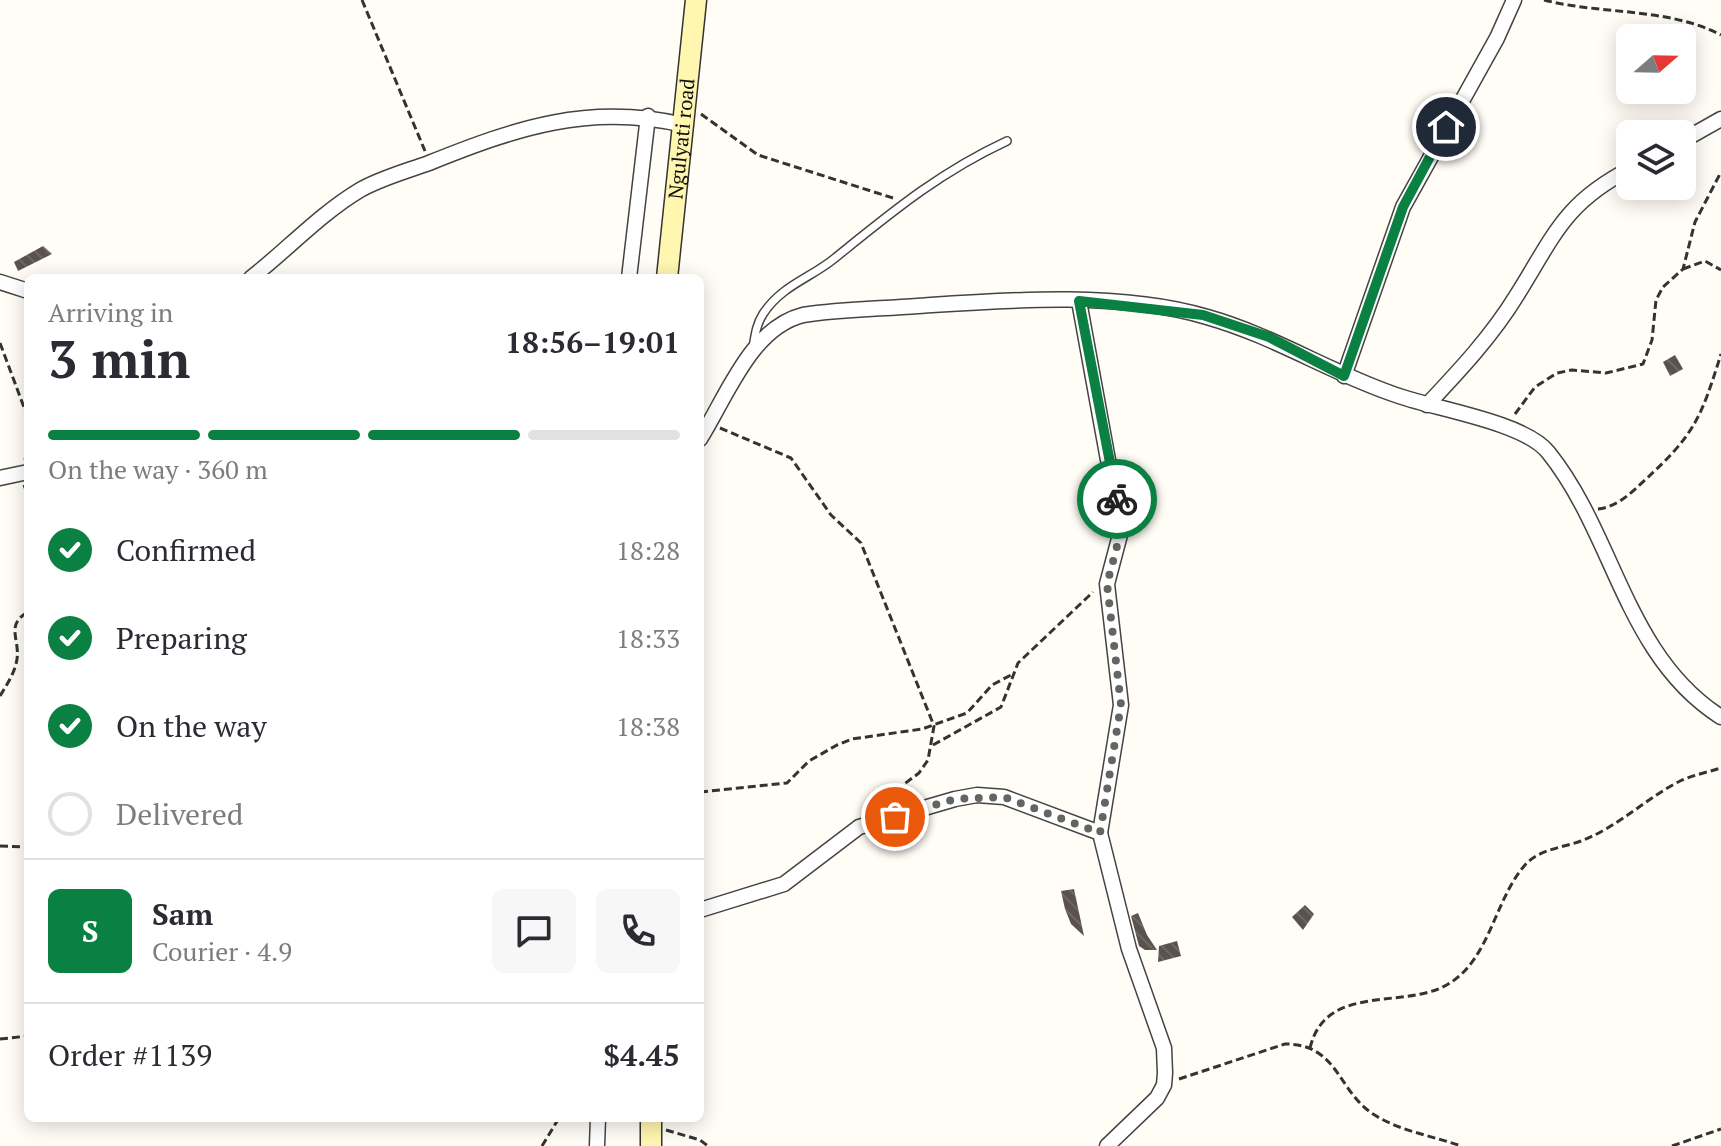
<!DOCTYPE html>
<meta charset="utf-8">
<style>
body{margin:0;font-family:"PT Serif",serif;background:#f7f7f7;color:#2b2b33;height:100vh;display:flex;flex-direction:column;font-size:30px;white-space:nowrap}
*{box-sizing:border-box;margin:0}
p{font-size:26px;color:#7c7c81}
.icon{flex:none;width:44px;height:44px;fill:none;stroke:currentColor;stroke-width:2;stroke-linecap:round;stroke-linejoin:round}
.map{position:relative;flex:1;overflow:hidden}
.details{position:absolute;left:24px;top:274px;width:680px;height:848px;display:flex;flex-direction:column;background:#fff;border-radius:12px;box-shadow:0 4px 20px #0003}
.details>*{flex:none}
.needle{width:52px;rotate:70deg}
.fabs{position:absolute;left:1616px;top:24px;display:grid;gap:16px}
.fabs a{display:grid;place-items:center;width:80px;height:80px;border-radius:12px;background:#fff;box-shadow:0 4px 20px #0003;font-size:40px}
.pin{position:absolute;display:grid;place-items:center;width:68px;height:68px;color:#fff;margin:-34px;border:4px solid #fff;border-radius:50%;box-shadow:0 2px 8px #0007}
.courier{position:absolute;display:grid;place-items:center;width:80px;height:80px;margin:-40px;border:6px solid #0b8043;border-radius:50%;background:#fff;color:#222;box-shadow:0 2px 10px #0007}
.overview em{font-style:normal;font-weight:700}
.overview div{display:flex;flex-direction:column-reverse}
.overview{display:flex;align-items:center;justify-content:space-between;height:136px;padding:0 24px}
h1{font-size:52px;font-weight:700;line-height:60px}
.bar{display:grid;grid-template-columns:repeat(4,1fr);gap:12px 8px;align-content:center;height:96px;padding:0 24px}
.bar i{height:10px;border-radius:6px;background:#e1e1e2}
.bar .current{background:#0b8043}
.bar p{grid-column:span 4}
.line{display:flex;align-items:center;gap:20px;padding:0 24px;border-top:2px solid #e1e1e2}
.line div{flex:1}
.round{display:grid;place-items:center;flex:none;width:84px;height:84px;border-radius:12px;background:#f7f7f7}
ol{padding:0 24px;list-style:none}
li{display:flex;align-items:center;gap:24px;height:88px}
li p{margin-inline-start:auto}
li .icon{padding:8px;border-radius:50%;background:#0b8043;color:#fff;stroke-width:4}
li:last-child{color:#7c7c81}
li i{width:44px;height:44px;border:4px solid #e1e1e2;border-radius:50%}
.map>svg:first-child{display:block}
</style>
<div class="map">
<svg width="1721" height="1146" viewBox="0 0 1721 1146">
<defs>
<pattern id="building-back-hatch" width="6" height="6" patternUnits="userSpaceOnUse" patternTransform="scale(2)"><rect width="6" height="6" fill="#5a524d"/><path d="M-1 5l2 2M0 0l6 6M5-1l2 2" fill="none" stroke="#6d6662"/></pattern>
</defs>
<rect width="100%" height="100%" fill="#fffdf5"/>
<g fill="url(#building-back-hatch)">
<polygon points="43,246 52,254 18,271 14,262"/>
<polygon points="1675,355 1683,369 1670,376 1663,362"/>
<polygon points="1074,889 1084,936 1071,924 1065,909 1061,891"/>
<polygon points="1305,905 1314,914 1303,930 1292,917"/>
<polygon points="1138,913 1147,935 1157,950 1145,950 1139,946 1131,916"/>
<polygon points="1177,941 1181,956 1158,962 1159,946"/>
</g>
<g fill="none" stroke-linecap="round" stroke-linejoin="round">
<g stroke="#444" stroke-width="10">
<path id="lane" d="M753,348C755,336 756,325 763,314C782,285 811,278 835,258C892,212 940,172 1007,141"/>
</g>
<g stroke="#444" stroke-width="17">
<g id="street">
<polyline points="1682,141 1721,119"/>
<path d="M251,278C288,249 320,214 360,190C381,178 407,171 429,163C516,128 589,103 684,125"/>
<polyline points="629,278 648,116"/>
<polyline points="0,282 28,291"/>
<polyline points="1079,301 1121,531 1107,584 1121,705 1100,833 1129,949 1164,1048 1165,1073 1164,1085 1157,1098 1107,1146"/>
<polyline points="1344,376 1403,207 1497,38 1514,0"/>
<path d="M1427,405C1459,371 1492,336 1517,295C1554,236 1564,203 1630,169"/>
<path d="M700,439C727,396 751,328 803,315C841,309 879,309 918,306C1006,300 1120,291 1207,317C1275,336 1334,375 1402,397C1438,409 1525,423 1548,452C1615,535 1625,656 1721,717"/>
<polyline points="0,478 28,472"/>
<polyline points="700,910 784,884 859,827 955,799 977,795 1004,797 1100,833"/>
<polyline points="597,1146 598,1118"/>
</g>
</g>
<g stroke="#333" stroke-width="23">
<g id="secondary">
<path id="s1" d="M667,278L696,0"/>
<polyline points="651,1146 651,1118"/>
</g>
</g>
<g stroke="#333" stroke-width="3" stroke-dasharray="8 4" stroke-linecap="butt">
<polyline points="362,0 425,151"/>
<path d="M1544,0C1603,15 1667,7 1721,35"/>
<polyline points="701,114 758,155 893,198"/>
<polyline points="1683,269 1705,261 1721,270"/>
<polyline points="0,343 28,418"/>
<polyline points="1515,414 1535,387 1557,373 1572,370 1606,373 1643,364 1652,340 1656,300 1663,287 1683,269 1695,222 1721,172"/>
<polyline points="720,428 791,458 831,515 861,543 934,726 928,760 919,773 868,811"/>
<polyline points="25,460 28,444"/>
<polyline points="24,485 28,495"/>
<path d="M1598,509C1617,507 1631,493 1645,480C1695,434 1701,418 1721,354"/>
<path d="M0,696C7,684 15,673 17,659C20,639 5,625 28,612"/>
<polyline points="933,745 1001,707 1018,663 1093,592"/>
<polyline points="700,792 787,783 809,761 837,745 852,739 922,729 967,713 992,685 1011,675"/>
<polyline points="0,846 28,847"/>
<polyline points="0,1039 28,1036"/>
<path d="M1310,1048C1326,981 1407,1011 1450,983C1490,958 1495,899 1525,865C1539,849 1562,848 1581,841C1618,827 1645,799 1680,781C1693,775 1708,772 1721,768"/>
<path d="M1179,1079L1285,1044C1338,1044 1337,1090 1373,1114C1399,1131 1433,1136 1461,1146"/>
<polyline points="666,1130 700,1140 708,1146"/>
<polyline points="542,1146 559,1118"/>
<polyline points="1672,1146 1721,1129"/>
</g>
<use href="#lane" stroke="#fff" stroke-width="7"/>
<use href="#street" stroke="#fff" stroke-width="14"/>
<use href="#secondary" stroke="#fff6b0" stroke-width="20"/>
</g>
<g fill="none" stroke-linecap="round" stroke-linejoin="round">
<polyline stroke="#646461" stroke-width="8" stroke-dasharray="0 14.4" points="895,817 955,799 1004,797 1100,833 1121,705 1107,584 1121,531 1117,499"/>
<polyline stroke="#0b8043" stroke-width="10" points="1117,499 1079,301 1203,315 1269,337 1344,376 1403,207 1446,127"/>
</g>
<g text-anchor="middle" stroke-width="8" stroke-linejoin="round" paint-order="stroke">
<g font-size="20" fill="#111" stroke="#fff">
<text dy="7" stroke="none"><textPath href="#s1" startOffset="140">Ngulyati road</textPath></text>
</g>
</g>
</svg>
<div class="fabs">
<a><svg class="needle" viewBox="-14 -14 28 28"><path d="M0-13l5 13h-10z" fill="#e53935"/><path d="M0 13l5-13h-10z" fill="#7c7c81"/></svg></a>
<a><svg class="icon" aria-label="layers" viewBox="0 0 24 24"><path d="M12 4l9 5-9 5-9-5zM3 14l9 5 9-5"/></svg></a>
</div>
<div class="pin" style="left:895px;top:817px;background:#ea580c"><svg class="icon" aria-label="bag" viewBox="0 0 24 24"><path d="M5 8h14l-1 12H6zM9 8a3 3 0 0 1 6 0"/></svg></div>
<div class="pin" style="left:1446px;top:127px;background:#1f2937"><svg class="icon" aria-label="home" viewBox="0 0 24 24"><path d="M3 11l9-7 9 7M6 9v11h12V9"/></svg></div>
<div class="courier" style="left:1117px;top:499px"><svg class="icon" aria-label="bike" viewBox="0 0 24 24"><circle cx="6" cy="16" r="4"/><circle cx="18" cy="16" r="4"/><path d="M6 16l4-8h5l3 8M10 8l3 8H6M13 5h3"/></svg></div>
<section class="details">
<div class="overview"><div><h1>3 min</h1><p>Arriving in</p></div><em>18:56–19:01</em></div>
<div class="bar"><i class="current"></i><i class="current"></i><i class="current"></i><i></i><p>On the way · 360 m</p></div>
<ol>
<li><svg class="icon" aria-label="check" viewBox="0 0 24 24"><path d="M5 12l5 5 9-10"/></svg>Confirmed<p>18:28</p></li>
<li><svg class="icon" aria-label="check" viewBox="0 0 24 24"><path d="M5 12l5 5 9-10"/></svg>Preparing<p>18:33</p></li>
<li><svg class="icon" aria-label="check" viewBox="0 0 24 24"><path d="M5 12l5 5 9-10"/></svg>On the way<p>18:38</p></li>
<li><i></i>Delivered</li>
</ol>
<div class="line" style="height:144px"><b class="round" style="background:#0b8043;color:#fff">S</b><div><b>Sam</b><p>Courier · 4.9</p></div><a class="round"><svg class="icon" aria-label="chat" viewBox="0 0 24 24"><path d="M4 5h16v11H9l-5 4z"/></svg></a><a class="round"><svg class="icon" aria-label="phone" viewBox="0 0 24 24"><path d="M5 4h4l2 5-3 2q2 4 5 5l2-3 5 2v4C11 20 4 13 5 4z"/></svg></a></div>
<div class="line" style="height:104px"><div>Order #1139</div><b>$4.45</b></div>
</section>
</div>
